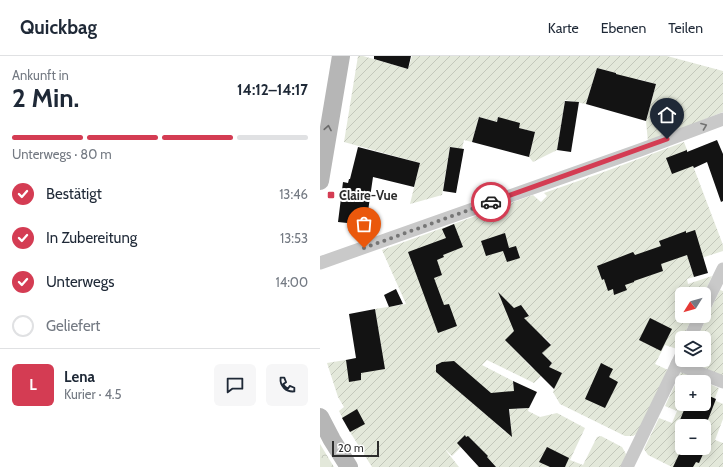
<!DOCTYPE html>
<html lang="de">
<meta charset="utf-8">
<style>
body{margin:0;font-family:Cabin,sans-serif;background:#f6f6f7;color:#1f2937;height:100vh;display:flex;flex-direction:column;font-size:15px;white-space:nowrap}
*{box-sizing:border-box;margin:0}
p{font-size:13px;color:#747a83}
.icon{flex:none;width:22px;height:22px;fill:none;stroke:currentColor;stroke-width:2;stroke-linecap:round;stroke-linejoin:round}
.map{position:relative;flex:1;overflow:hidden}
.details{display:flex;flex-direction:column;background:#fff;width:320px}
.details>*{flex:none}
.needle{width:26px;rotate:233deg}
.buttons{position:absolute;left:355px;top:231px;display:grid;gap:8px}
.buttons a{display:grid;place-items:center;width:36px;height:36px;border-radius:6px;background:#fff;box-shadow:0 2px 10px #0003;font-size:20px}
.scale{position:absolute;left:12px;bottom:10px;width:47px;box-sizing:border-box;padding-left:4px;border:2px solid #2c2c2c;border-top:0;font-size:11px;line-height:14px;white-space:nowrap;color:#2c2c2c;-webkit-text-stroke:3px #fff;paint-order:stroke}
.pin{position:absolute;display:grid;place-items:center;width:34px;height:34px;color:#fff;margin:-41px -17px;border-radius:50% 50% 50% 0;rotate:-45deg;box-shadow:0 0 4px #0007}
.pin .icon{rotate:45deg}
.courier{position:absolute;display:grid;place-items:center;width:40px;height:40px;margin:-20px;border:3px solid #d43c53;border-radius:50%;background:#fff;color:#222;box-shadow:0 1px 5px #0007}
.headline em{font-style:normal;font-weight:700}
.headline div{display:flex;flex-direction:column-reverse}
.headline{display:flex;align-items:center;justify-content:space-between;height:68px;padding:0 12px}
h1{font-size:26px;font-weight:700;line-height:30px}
.bar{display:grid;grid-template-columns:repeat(4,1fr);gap:6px 4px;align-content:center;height:48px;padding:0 12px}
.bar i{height:5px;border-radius:3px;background:#e0e1e3}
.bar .active{background:#d43c53}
.bar p{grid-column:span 4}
.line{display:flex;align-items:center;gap:10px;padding:0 12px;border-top:1px solid #e0e1e3}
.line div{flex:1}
.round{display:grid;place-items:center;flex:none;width:42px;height:42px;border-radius:6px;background:#f6f6f7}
ol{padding:0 12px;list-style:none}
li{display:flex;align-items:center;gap:12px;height:44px}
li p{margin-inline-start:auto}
li .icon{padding:4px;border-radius:50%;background:#d43c53;color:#fff;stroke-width:4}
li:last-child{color:#747a83}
li i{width:22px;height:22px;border:2px solid #e0e1e3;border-radius:50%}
header{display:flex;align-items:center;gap:24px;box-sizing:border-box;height:56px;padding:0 20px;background:#fff;border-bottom:1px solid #e0e1e3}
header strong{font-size:19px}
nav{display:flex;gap:22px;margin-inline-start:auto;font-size:14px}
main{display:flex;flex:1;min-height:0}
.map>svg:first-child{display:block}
</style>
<header>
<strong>Quickbag</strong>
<nav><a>Karte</a><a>Ebenen</a><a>Teilen</a></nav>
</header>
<main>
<section class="details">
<div class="headline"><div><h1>2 Min.</h1><p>Ankunft in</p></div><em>14:12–14:17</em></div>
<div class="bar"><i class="active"></i><i class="active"></i><i class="active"></i><i></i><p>Unterwegs · 80 m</p></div>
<ol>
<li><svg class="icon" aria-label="check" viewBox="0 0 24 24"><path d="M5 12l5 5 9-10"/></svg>Bestätigt<p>13:46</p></li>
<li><svg class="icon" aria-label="check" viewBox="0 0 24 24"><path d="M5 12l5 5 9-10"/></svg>In Zubereitung<p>13:53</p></li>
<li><svg class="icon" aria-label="check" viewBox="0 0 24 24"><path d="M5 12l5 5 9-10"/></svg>Unterwegs<p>14:00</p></li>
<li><i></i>Geliefert</li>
</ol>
<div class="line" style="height:72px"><b class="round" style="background:#d43c53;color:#fff">L</b><div><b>Lena</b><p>Kurier · 4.5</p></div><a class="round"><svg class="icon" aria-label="chat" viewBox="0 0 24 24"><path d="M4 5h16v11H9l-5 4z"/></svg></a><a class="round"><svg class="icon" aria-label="phone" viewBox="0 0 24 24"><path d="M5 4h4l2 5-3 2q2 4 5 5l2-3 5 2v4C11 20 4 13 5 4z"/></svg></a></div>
</section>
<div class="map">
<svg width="403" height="411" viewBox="0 0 403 411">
<defs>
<pattern id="park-crowns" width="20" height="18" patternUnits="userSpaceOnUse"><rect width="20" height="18" fill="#e3e8da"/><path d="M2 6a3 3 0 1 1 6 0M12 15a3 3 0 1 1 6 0" fill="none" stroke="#c3c7bb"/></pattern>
<pattern id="garden-furrows" width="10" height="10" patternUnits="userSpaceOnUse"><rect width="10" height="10" fill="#e3e8da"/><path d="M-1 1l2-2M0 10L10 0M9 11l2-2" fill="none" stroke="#c3c7bb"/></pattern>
</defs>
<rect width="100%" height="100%" fill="#fff"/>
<polygon fill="url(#park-crowns)" points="0,388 14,411 0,411"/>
<g fill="url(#garden-furrows)" fill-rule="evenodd">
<polygon points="38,0 43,0 88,13 92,0 347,0 403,15 403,56 328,86 326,65 336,28 318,23 316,28 295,23 296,17 277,12 266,48 245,44 237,94 213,106 209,101 215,76 199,72 178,61 177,66 159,61 152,86 144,84 142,93 130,91 122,139 90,148 100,107 24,86"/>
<path d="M364,86L403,189V195L369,206L374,221L367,223L368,228L392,220L384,238H362V260H373L357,293L345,289L335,308L348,314L318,377L313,380H305L240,348L233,336L241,317L229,311L232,307L222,297L231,288L223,280L220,283L186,284L212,312L224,317L214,327L167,304L162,309L193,325L197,353L209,352L208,355L220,361L237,357L265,372L250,404L263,409L277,381L281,380L302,391L306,398L302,411H157L158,409L141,391L132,400L124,392L139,411H52L30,376L19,355L24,351L18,341L7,307L62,298L55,253L86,248L62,194L213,139L221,146L227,140L224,137L281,117ZM140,336L171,337L189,343L191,375L185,376L173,364L172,358H165Z"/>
<polygon points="400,234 403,235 403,320 373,307 371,304 384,304 384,282 377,282"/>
<path d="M361,316L399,332L394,344L403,348V363L395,384L403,387V411H352L328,399L324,393L339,362L352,367L357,355L345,350ZM362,326H384V348H362ZM362,370H384V392H362Z"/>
</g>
<g fill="#131313">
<polygon points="54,0 91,0 88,13 54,3"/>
<polygon points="277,12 296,17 296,18 336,28 326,65 266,48"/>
<polygon points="245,45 259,46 251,96 237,94"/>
<polygon points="159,61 177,66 178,61 200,67 199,72 215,76 209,101 152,86"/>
<polygon points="397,84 403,98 403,145 401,146 387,106 374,112 373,110 352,118 346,102 367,94 367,96"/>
<polygon points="38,91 100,107 94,131 53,121 46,169 18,166 23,126 28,127 29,123 30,123"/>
<polygon points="130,91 144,93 136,137 123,135"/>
<polygon points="134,168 143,191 123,199 124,201 117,204 122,219 114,222 124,249 129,248 137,270 118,277 88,196 126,182 122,173"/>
<polygon points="375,174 388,217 374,221 367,199 341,208 343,215 314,225 314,226 305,229 307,234 294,239 293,233 288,235 284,223 282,224 277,210 313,196 315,199 341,190 339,185 366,175 366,177"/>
<polygon points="185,177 189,192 196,190 200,202 187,206 183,195 166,200 161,185"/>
<polygon points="76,233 83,248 69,251 64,239"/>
<polygon points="178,236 194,252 201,249 209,260 204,262 231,289 222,297 232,307 229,311 242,317 234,333 185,284 194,275"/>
<polygon points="55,253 65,313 41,317 41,324 29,326 26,304 36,302 29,258"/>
<polygon points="330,262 352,273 341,295 319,284"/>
<polygon points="134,305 171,337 194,335 193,325 217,336 209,352 189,353 192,381 116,316 116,309 122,306"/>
<polygon points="281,307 293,313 289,321 298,326 285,352 265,343"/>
<polygon points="387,339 396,343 384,374 384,370 372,370 373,369 360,364 366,349 380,354 383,348 384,348 384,346"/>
<polygon points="37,353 45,368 30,376 22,362"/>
<polygon points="145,379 146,381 148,380 168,400 167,401 176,411 159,411 137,387"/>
<polygon points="227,391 249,402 245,411 230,411 219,406"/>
<polygon points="362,392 377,392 377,393 384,396 379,407 376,406 373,411 353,411"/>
</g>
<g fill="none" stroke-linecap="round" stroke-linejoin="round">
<g stroke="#c9c9c9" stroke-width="13">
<polyline points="0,207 320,94 403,63"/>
<polyline points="384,252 403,213"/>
<polyline points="370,282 380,260"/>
<polyline points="357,308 403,326"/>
<polyline points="307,411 362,298"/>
</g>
<g stroke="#b6b6b6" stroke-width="18">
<polyline points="0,125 21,0"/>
<polyline points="0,361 12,384 29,411"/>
</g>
</g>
<defs><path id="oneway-chevron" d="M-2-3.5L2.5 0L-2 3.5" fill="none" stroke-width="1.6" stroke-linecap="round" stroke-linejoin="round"/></defs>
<use stroke="#737373" href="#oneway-chevron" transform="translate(384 70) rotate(-21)"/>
<use stroke="#6a6a6a" href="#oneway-chevron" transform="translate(8 72) rotate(-80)"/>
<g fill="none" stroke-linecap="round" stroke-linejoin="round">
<polyline stroke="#767676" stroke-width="4" stroke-dasharray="0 7.2" points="44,192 171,146"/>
<polyline stroke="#d43c53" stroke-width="5" points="171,146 347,83"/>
</g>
<rect fill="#d43c53" stroke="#fff" stroke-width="1.5" x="7" y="135" width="8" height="8" rx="2"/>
<g text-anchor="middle" stroke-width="4" stroke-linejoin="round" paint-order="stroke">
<g font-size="13" font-weight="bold" fill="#2c2c2c" stroke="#fff" text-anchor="start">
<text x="19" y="144">Claire-Vue</text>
</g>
</g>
</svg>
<div class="buttons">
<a><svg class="needle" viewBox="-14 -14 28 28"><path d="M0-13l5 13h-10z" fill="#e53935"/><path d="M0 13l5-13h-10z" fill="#747a83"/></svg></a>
<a><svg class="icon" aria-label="layers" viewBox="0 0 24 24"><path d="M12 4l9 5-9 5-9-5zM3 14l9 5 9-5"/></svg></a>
<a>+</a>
<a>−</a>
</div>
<div class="scale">20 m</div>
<div class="pin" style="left:44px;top:192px;background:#ea580c"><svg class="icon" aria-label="bag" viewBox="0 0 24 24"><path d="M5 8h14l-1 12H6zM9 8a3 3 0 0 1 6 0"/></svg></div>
<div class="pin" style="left:347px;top:83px;background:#1f2937"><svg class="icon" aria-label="home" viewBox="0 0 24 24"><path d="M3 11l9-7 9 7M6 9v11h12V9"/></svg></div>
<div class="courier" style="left:171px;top:146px"><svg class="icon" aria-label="car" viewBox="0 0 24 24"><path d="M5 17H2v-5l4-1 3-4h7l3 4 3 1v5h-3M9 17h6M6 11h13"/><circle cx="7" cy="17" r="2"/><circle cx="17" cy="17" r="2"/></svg></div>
</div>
</main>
